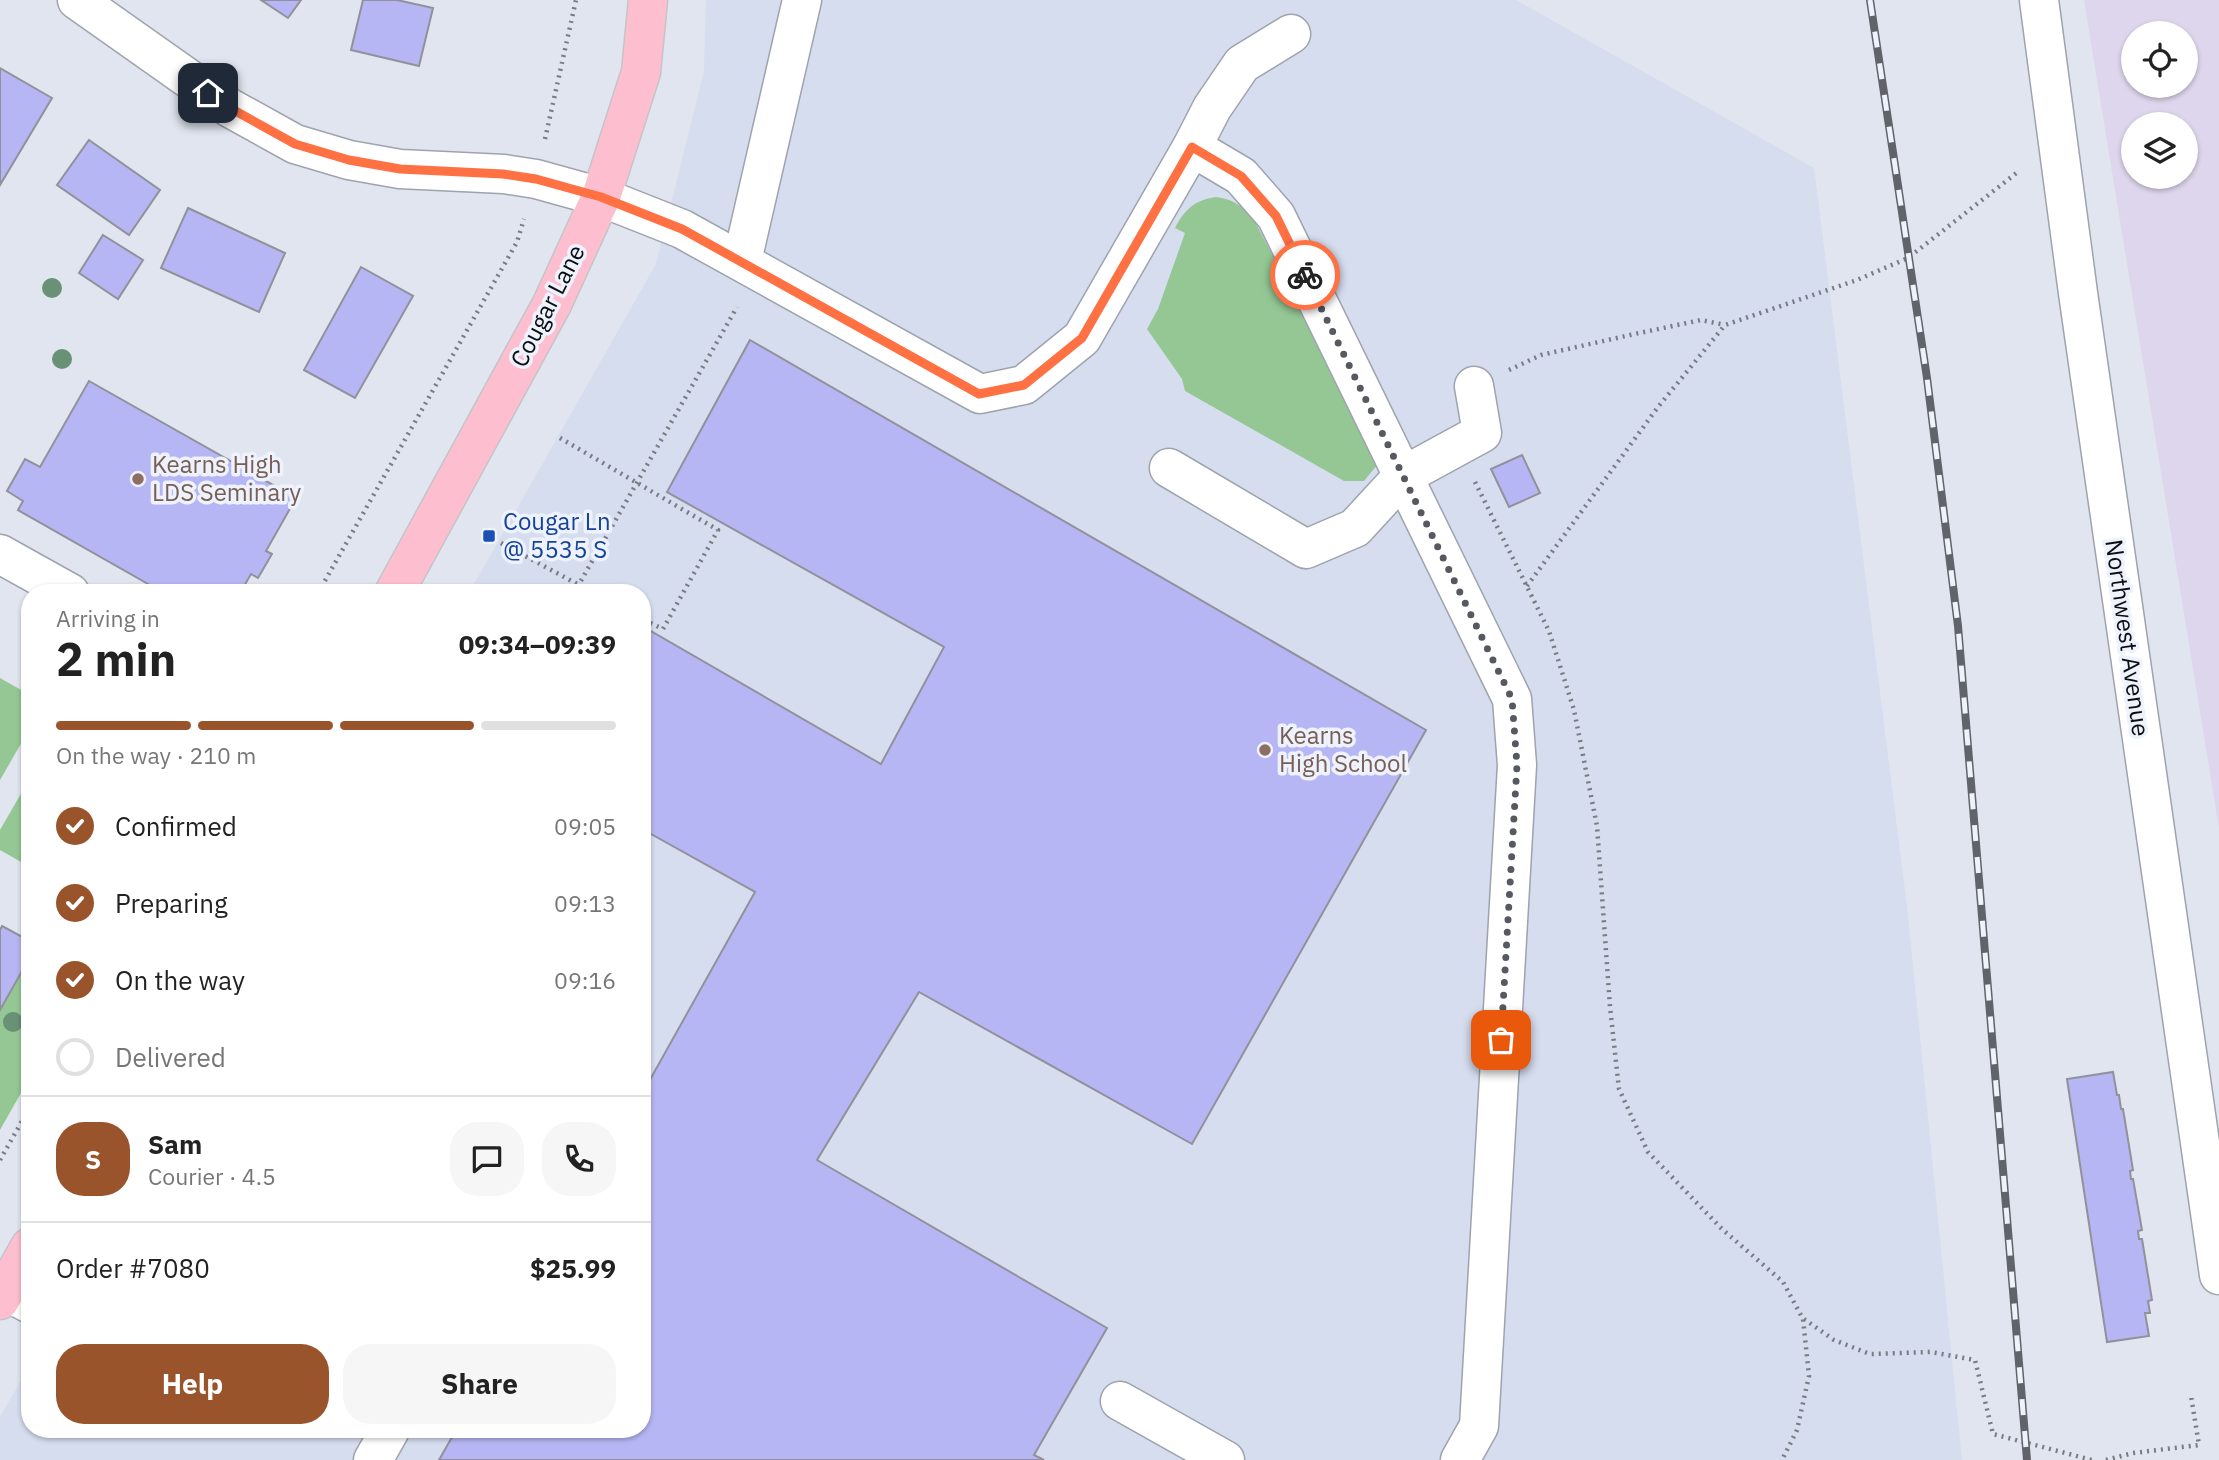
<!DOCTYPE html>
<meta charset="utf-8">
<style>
body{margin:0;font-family:"IBM Plex Sans",sans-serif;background:#f6f6f6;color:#222;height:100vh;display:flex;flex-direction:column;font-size:26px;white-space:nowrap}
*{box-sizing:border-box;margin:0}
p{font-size:23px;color:#767676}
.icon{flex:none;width:38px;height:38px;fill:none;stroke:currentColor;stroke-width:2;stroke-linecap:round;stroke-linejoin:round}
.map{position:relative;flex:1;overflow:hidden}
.sheet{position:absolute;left:21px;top:584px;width:630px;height:854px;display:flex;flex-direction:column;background:#fff;border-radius:28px;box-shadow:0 2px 5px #0004}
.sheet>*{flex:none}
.fabs{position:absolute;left:2121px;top:21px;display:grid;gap:14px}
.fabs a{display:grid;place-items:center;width:77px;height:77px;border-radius:50%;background:#fff;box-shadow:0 2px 5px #0004;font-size:35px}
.pin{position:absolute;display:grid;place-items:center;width:60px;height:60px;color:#fff;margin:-30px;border-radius:14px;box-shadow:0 4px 10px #0006}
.courier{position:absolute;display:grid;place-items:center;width:70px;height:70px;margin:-35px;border:5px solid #ff7043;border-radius:50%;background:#fff;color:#222;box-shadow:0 2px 9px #0007}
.head em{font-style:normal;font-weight:700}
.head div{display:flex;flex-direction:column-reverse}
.head{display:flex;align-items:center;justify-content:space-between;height:119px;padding:0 35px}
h1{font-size:46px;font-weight:700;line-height:52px}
.bar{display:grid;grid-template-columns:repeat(4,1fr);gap:10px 7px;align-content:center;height:84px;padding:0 35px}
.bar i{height:9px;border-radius:5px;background:#e0e0e0}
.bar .on{background:#9a542b}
.bar p{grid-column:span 4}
.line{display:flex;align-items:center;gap:18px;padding:0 35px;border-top:2px solid #e0e0e0}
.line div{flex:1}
.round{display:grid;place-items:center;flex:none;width:74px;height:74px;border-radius:28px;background:#f6f6f6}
ol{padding:0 35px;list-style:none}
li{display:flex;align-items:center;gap:21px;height:77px}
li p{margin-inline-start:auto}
li .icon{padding:7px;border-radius:50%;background:#9a542b;color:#fff;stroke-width:4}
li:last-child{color:#767676}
li i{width:38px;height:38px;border:4px solid #e0e0e0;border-radius:50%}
.button{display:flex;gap:14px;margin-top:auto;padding:14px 35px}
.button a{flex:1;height:80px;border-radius:28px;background:#9a542b;color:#fff;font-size:28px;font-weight:700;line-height:80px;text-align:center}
.button a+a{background:#f6f6f6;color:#222}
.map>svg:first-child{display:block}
</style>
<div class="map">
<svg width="2219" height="1460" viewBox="0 0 2219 1460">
<rect width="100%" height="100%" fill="#e0e5ef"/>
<path fill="#ded6ec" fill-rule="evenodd" d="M2084,0H2219V828ZM2133,33H2186V86H2133ZM2133,124H2186V177H2133Z"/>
<polygon fill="#d5ddef" points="706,0 1516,0 1814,168 1907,907 1962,1460 0,1460 0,1417 30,1365 30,1430 642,1430 642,593 469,593 656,264 704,71"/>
<g fill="#95c795">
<path d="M1216,197C1232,199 1241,205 1252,216L1377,455L1378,464L1364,481H1344L1185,391L1182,379L1147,329L1158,309L1185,233L1175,228C1185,209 1195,200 1216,197Z"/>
<polygon points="0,678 30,695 30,728 0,780"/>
<polygon points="30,778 30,867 0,850 0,830"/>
<polygon points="30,957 30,1077 0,1130 0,1010"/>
</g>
<g fill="#b6b6f4" stroke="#91919b" stroke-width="2">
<polygon points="261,0 301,0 288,18"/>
<polygon points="363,0 397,0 433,8 419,66 351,50"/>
<polygon points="0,68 52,98 0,185"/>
<polygon points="89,140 160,190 129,235 57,185"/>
<polygon points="188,208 285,253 259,312 161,268"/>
<polygon points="103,235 143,260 118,299 79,273"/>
<polygon points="361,267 413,296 355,398 304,370"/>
<polygon points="750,340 1426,730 1192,1144 919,992 817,1160 1107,1328 1034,1455 1044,1460 439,1460 456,1430 642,1430 642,1094 755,892 642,829 642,626 881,764 944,647 667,492"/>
<polygon points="89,381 296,498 266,551 272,554 258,578 251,574 240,593 164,593 18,510 23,501 7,491 25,459 40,467"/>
<polygon points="1522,455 1540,493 1509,507 1491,469"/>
<polygon points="2,926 30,941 30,957 0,1010 0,930"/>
<polygon points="2113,1072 2117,1095 2119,1095 2121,1109 2123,1109 2133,1170 2130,1171 2131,1179 2133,1179 2142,1230 2138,1231 2139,1239 2142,1239 2152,1300 2148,1301 2150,1313 2145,1313 2149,1336 2107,1342 2067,1079"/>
</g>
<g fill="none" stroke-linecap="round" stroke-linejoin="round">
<g stroke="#9ea3ad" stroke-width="41">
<g id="minor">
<polyline points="77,0 230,108 295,144 349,160 400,169 504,174 536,179 601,197 682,229 980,394 1024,385 1082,338 1192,147 1241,176 1276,216 1512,699 1517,765 1479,1426 1460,1460"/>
<polyline points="2039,0 2078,293 2219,1275"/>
<polyline points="1192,147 1212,108 1242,64 1291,34"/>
<polyline points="742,261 802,0"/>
<polyline points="1169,468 1306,549 1355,528 1403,476 1482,433 1474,386"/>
<polyline points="0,554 70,593"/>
<polyline points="0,1288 30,1304"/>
<polyline points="1120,1401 1225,1460"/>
<polyline points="373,1460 390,1430"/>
</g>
</g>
<g stroke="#c5c5c6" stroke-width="41">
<g id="major">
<polyline points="394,593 552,304 601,197 641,72 648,0"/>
<polyline points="0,1300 30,1247"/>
</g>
</g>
<g stroke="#787b82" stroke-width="4.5" stroke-dasharray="2 5" stroke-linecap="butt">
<polyline points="545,139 576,0"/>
<polyline points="1509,370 1541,355 1630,335 1701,320 1725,325"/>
<polyline points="560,438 718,530 663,629 642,619"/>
<polyline points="1475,482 1549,631 1574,710 1597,826 1610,1007 1619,1089 1648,1152 1722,1229 1783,1282 1803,1319 1809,1376 1797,1430 1782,1460"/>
<polyline points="501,543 594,593"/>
<polyline points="1527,586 1658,407 1725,325 1857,280 1908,258 2019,171"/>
<polyline points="318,593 517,242 524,219"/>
<polyline points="560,593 578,585"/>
<polyline points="574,593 737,307"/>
<polyline points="0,1160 30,1107"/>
<polyline points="1804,1319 1834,1340 1870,1354 1931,1352 1975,1360 1993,1434 2092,1460"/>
<polyline points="2106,1460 2133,1453 2199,1445 2191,1396"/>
</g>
<use href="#minor" stroke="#fff" stroke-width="38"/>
<use href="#major" stroke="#fdbfcf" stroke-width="38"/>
<g stroke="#61636a" stroke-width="8">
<polyline id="rail" points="1870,0 1927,378 1958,626 2027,1460"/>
</g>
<use href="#rail" stroke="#edf2fc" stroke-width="5" stroke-dasharray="16" stroke-linecap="butt"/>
</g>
<g fill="#689175">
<circle cx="52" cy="288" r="10"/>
<circle cx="62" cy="359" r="10"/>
<circle cx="13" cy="1022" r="10"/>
</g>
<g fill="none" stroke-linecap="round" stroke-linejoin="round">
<polyline stroke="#56595f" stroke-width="7" stroke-dasharray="0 12.6" points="1305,275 1512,699 1517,765 1501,1040"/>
<polyline stroke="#ff7043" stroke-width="9" points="208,93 230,108 295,144 349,160 400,169 503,174 536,179 601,197 682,229 979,394 1024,385 1082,338 1192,147 1241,176 1276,216 1305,275"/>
</g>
<g fill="#8d6e63" stroke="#edf2fc" stroke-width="2.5">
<circle cx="138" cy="479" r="7"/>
<circle cx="1265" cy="750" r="7"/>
</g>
<rect fill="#1a4fb4" stroke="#edf2fc" stroke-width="2.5" x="482" y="529" width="14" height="14" rx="3.5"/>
<g text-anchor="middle" stroke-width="7" stroke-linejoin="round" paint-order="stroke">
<g font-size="24" fill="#0c0d11" stroke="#edf2fc">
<text transform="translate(548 306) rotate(-63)" y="8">Cougar Lane</text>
<text transform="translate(2127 638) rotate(82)" y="8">Northwest Avenue</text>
</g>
<g font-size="24" fill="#785e54" stroke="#edf2fc" text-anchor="start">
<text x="152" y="473">Kearns High<tspan x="152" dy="28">LDS Seminary</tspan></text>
<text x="1279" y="744">Kearns<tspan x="1279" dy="28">High School</tspan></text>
</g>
<g font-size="24" fill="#164399" stroke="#edf2fc" text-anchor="start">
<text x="503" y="530">Cougar Ln<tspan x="503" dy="28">@ 5535 S</tspan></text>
</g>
</g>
</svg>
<div class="fabs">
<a><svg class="icon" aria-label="locate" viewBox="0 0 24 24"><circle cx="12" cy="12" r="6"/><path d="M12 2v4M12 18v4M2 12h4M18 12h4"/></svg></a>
<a><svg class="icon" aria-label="layers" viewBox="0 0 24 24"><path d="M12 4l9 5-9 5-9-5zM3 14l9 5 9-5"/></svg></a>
</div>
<div class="pin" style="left:1501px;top:1040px;background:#ea580c"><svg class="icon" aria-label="bag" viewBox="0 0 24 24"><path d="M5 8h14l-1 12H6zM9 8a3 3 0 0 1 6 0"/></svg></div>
<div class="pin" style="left:208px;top:93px;background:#1f2937"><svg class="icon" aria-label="home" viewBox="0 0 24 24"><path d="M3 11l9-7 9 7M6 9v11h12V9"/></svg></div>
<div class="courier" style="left:1305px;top:275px"><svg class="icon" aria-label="bike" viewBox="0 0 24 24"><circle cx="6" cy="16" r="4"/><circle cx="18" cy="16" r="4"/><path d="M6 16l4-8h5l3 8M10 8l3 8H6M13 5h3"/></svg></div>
<section class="sheet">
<div class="head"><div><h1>2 min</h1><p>Arriving in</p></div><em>09:34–09:39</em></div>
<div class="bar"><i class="on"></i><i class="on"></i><i class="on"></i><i></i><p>On the way · 210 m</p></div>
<ol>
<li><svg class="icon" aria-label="check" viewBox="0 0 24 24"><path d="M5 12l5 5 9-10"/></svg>Confirmed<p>09:05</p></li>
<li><svg class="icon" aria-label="check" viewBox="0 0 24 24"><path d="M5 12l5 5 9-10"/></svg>Preparing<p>09:13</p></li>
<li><svg class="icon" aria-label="check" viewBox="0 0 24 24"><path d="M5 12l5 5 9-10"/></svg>On the way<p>09:16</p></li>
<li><i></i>Delivered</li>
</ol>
<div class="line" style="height:126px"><b class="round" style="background:#9a542b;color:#fff">S</b><div><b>Sam</b><p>Courier · 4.5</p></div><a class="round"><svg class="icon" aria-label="chat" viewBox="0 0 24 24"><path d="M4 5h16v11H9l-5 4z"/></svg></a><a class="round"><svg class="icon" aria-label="phone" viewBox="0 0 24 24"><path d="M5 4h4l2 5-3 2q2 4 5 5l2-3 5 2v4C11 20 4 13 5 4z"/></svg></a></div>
<div class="line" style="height:91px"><div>Order #7080</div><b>$25.99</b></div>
<div class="button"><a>Help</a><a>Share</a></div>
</section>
</div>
